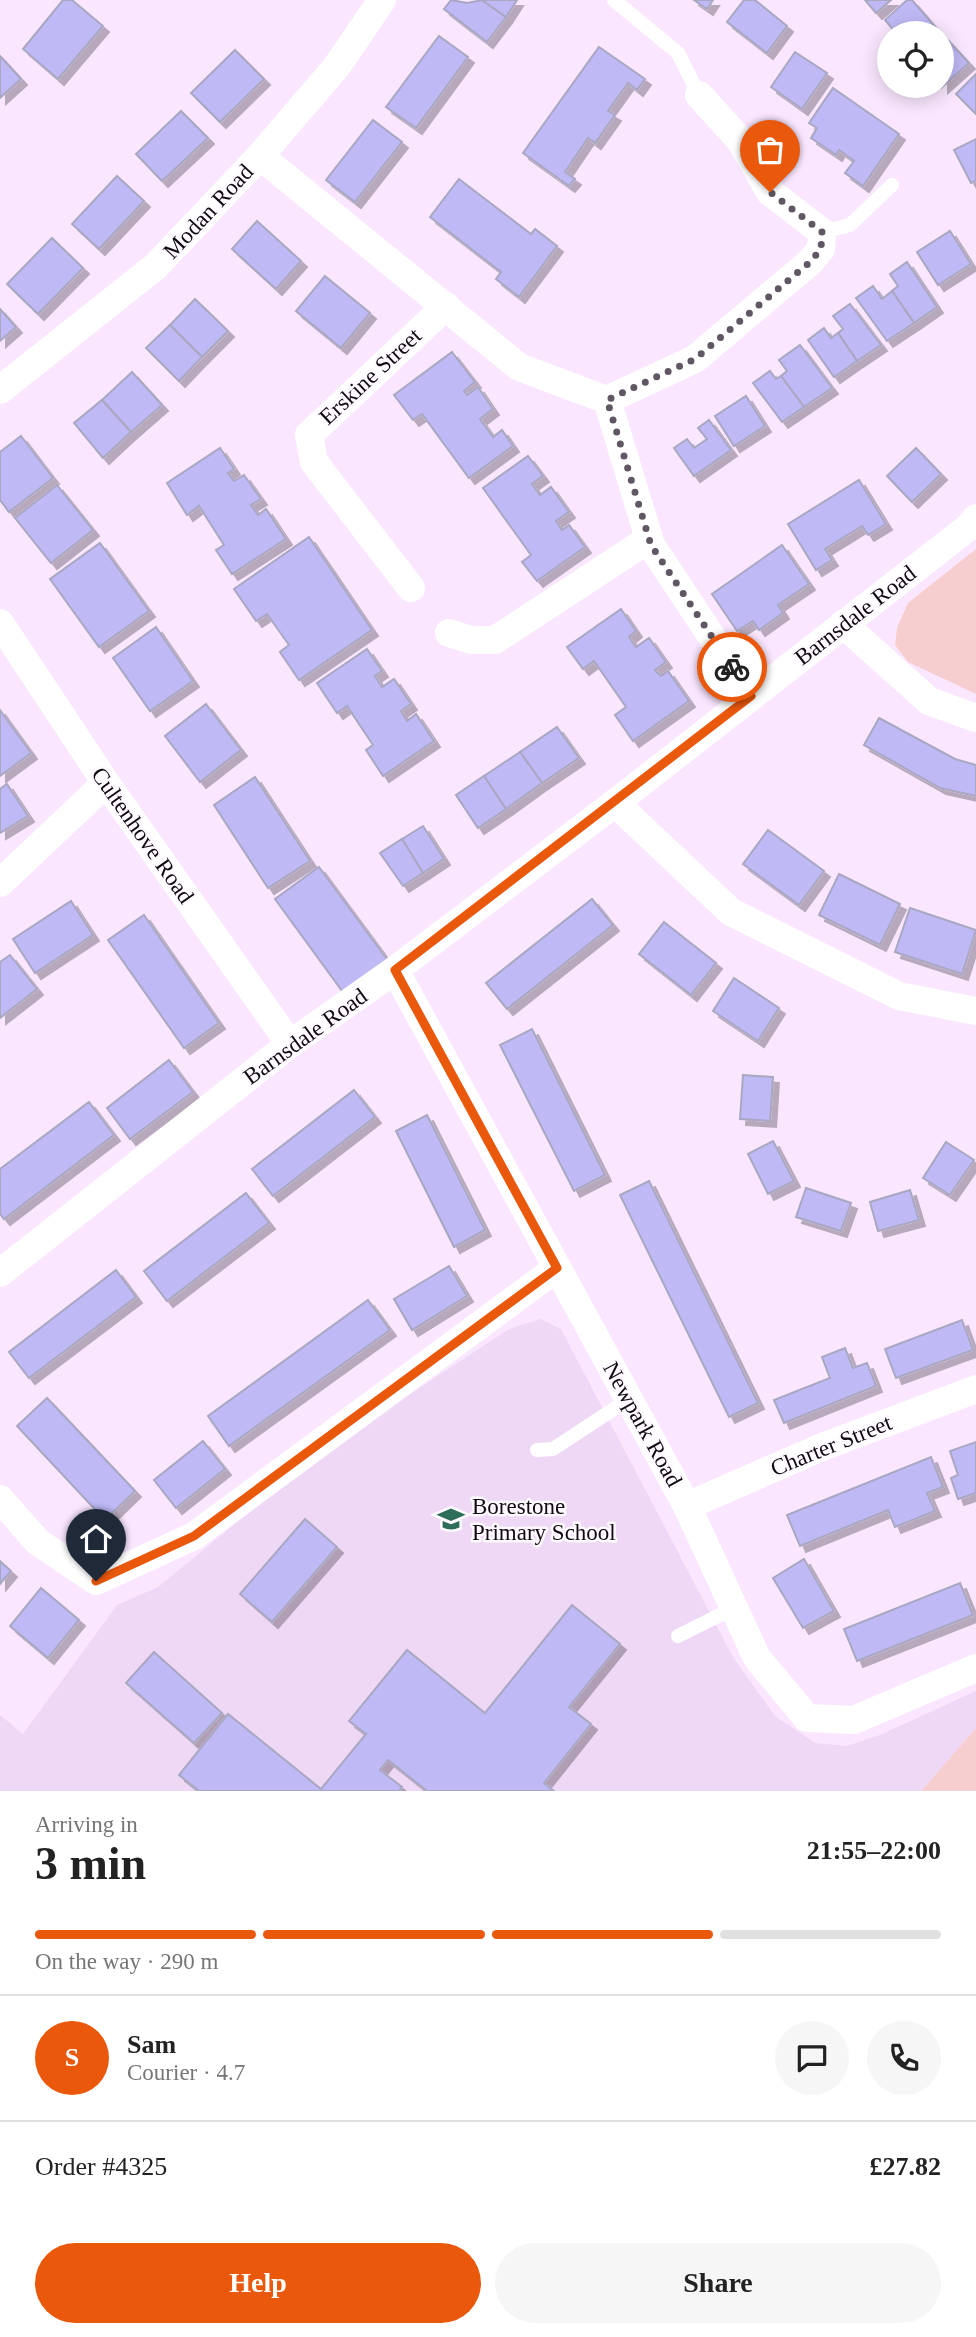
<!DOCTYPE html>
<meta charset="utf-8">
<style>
body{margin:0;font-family:Georgia,serif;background:#f6f6f6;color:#222;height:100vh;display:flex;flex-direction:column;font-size:26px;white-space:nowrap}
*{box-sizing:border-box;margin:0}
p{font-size:23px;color:#767676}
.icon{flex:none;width:38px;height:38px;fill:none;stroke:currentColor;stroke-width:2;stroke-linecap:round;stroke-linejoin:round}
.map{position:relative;height:1791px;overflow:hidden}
.sheet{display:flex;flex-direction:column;background:#fff;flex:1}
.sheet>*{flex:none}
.tools{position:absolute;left:877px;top:21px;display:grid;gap:14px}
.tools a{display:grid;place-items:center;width:77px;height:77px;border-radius:50%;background:#fff;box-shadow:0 4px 18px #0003;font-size:35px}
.pin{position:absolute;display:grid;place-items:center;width:60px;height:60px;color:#fff;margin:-72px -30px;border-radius:50% 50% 50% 0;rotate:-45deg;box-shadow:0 0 7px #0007}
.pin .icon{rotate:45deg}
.courier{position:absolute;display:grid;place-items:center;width:70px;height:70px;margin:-35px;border:5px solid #ea580c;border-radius:50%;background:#fff;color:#222;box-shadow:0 2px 9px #0007}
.headline em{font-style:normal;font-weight:700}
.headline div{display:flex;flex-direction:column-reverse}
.headline{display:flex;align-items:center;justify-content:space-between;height:119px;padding:0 35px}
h1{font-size:46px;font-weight:700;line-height:52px}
.bar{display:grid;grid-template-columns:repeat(4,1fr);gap:10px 7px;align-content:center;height:84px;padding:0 35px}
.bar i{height:9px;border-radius:5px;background:#e0e0e0}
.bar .on{background:#ea580c}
.bar p{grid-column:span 4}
.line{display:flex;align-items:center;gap:18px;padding:0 35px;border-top:2px solid #e0e0e0}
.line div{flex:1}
.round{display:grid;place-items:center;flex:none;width:74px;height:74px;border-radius:37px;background:#f6f6f6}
.primary-button{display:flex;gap:14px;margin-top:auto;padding:14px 35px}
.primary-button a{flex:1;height:80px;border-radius:42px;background:#ea580c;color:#fff;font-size:28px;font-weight:700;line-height:80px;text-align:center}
.primary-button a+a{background:#f6f6f6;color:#222}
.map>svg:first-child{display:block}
</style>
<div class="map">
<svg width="976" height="1791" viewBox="0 0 976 1791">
<defs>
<filter id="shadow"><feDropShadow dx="6" dy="6" stdDeviation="0" flood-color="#0004"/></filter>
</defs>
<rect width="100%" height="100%" fill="#fae7ff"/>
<polygon fill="#eed8f5" points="540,1319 561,1329 733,1657 775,1716 815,1743 847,1746 880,1735 976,1691 976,1728 921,1791 0,1791 0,1715 23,1734 117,1605 158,1587 325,1450 509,1329"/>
<g fill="#f6cecf">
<polygon points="976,549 976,694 908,662 895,645 897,628 908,603"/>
<polygon points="976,1728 976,1791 921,1791"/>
</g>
<g fill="#bfb9f6" stroke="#a9a7c1" stroke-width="2" filter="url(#shadow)">
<polygon points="63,0 72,0 103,26 58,79 23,49"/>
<polygon points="451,0 467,3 482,0 506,17 487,42 444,9"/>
<polygon points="482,0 517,0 506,17"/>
<polygon points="694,0 713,0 707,9"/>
<polygon points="744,0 755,0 787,26 767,53 727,22"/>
<polygon points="865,0 891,0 876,13"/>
<polygon points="907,0 912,0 936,28 931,33 896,33 885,20"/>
<polygon points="943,35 969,63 942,87 942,37"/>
<polygon points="439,36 468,57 416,128 386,107"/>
<polygon points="599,47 645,79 637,90 628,83 608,111 615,115 595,143 588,138 565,172 575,179 569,186 523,153"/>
<polygon points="235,50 264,79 220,122 191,93"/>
<polygon points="795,52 827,73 802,109 771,87"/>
<polygon points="0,56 21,79 0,98"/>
<polygon points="976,74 976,114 956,94"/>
<polygon points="833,88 899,134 863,186 845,173 854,161 839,150 836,155 811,138 817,128 809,123"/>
<polygon points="181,111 208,138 162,181 136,154"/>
<polygon points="373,120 402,142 355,202 326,180"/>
<polygon points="976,139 976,181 971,183 954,150"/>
<polygon points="117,176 144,201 99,249 72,224"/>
<polygon points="459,179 531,234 535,229 557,246 519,297 496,279 501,272 430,217"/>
<polygon points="257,221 301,261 276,289 232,249"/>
<polygon points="950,231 971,264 938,285 917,252"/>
<polygon points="52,238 83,268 38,314 7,284"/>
<polygon points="907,262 937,307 914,323 892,291 898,286 890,274"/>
<polygon points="325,276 370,313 341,348 296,311"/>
<polygon points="873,286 882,299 892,291 914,323 887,341 856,298"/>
<polygon points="195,299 228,331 202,357 170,325"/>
<polygon points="850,304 881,345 857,361 838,333 843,329 833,316"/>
<polygon points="0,309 16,327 0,341"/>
<polygon points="170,325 202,357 179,381 146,348"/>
<polygon points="824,328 831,338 838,333 857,361 834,377 808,340"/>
<polygon points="800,345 832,388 804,407 781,376 787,371 779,360"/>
<polygon points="452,352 475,382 464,391 467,395 478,387 493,409 480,419 493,437 502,430 513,446 469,478 422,414 413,420 394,395"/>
<polygon points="770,371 776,379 781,376 804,407 782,422 753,383"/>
<polygon points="132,372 162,405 131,432 102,400"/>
<polygon points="746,396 765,426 734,446 715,416"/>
<polygon points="102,400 131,432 103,458 74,423"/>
<polygon points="709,420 731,450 694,476 674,448 687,439 694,448 707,439 698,428"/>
<polygon points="21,436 53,478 9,512 0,500 0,452"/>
<polygon points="220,448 234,469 228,473 234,481 244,475 261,499 251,505 258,515 266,509 286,539 232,574 216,550 224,545 199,506 187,515 167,483"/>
<polygon points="916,448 941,474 912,502 887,476"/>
<polygon points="528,456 543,476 532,484 540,495 551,487 569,512 556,521 562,530 569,525 585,547 537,581 522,562 531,555 483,488"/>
<polygon points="859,480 886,524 868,535 862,526 825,549 832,560 816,570 788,524"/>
<polygon points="57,485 93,530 51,563 15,518"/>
<polygon points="309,537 372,630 299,680 280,652 289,645 267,614 256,621 234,589"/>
<polygon points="100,543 149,611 99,647 50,579"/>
<polygon points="782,545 809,584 778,605 783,613 759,630 753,621 737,631 712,594"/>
<polygon points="621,609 636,631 629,637 636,647 649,638 666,662 655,670 661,676 668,671 689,701 633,741 615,715 626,707 594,661 583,669 567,647"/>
<polygon points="156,627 193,681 150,711 113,658"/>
<polygon points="367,649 382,671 375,676 382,687 394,679 411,704 401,711 407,721 416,714 434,741 383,776 366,750 373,745 347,706 337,713 317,683"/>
<polygon points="206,704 241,750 200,782 165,736"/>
<polygon points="0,710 31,753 0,776"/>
<polygon points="879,718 955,759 976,765 976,796 940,788 864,745"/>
<polygon points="557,727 579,758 542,783 520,752"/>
<polygon points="520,752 542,783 506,809 484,776"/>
<polygon points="484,776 506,809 478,828 456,795"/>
<polygon points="255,777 310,861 268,888 214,805"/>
<polygon points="7,784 28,816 0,833 0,789"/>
<polygon points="423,826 444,859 423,873 402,839"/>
<polygon points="768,830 824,871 799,905 743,864"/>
<polygon points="402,839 423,873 403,886 380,853"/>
<polygon points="319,867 389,962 345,995 275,899"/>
<polygon points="839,874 900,904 880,945 819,915"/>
<polygon points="592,899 613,925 507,1009 486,983"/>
<polygon points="71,901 93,935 35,973 13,939"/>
<polygon points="910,908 976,930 962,974 895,952"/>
<polygon points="144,915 219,1023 184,1048 108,940"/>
<polygon points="664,922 716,963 691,995 639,954"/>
<polygon points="10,955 37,989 0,1018 0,962"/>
<polygon points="734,978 779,1008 758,1041 713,1011"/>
<polygon points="532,1029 605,1175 574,1191 500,1045"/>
<polygon points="169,1060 193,1092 130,1139 107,1108"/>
<polygon points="743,1075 773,1077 770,1121 740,1119"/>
<polygon points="354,1090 375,1117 273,1196 252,1169"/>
<polygon points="89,1102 114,1135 4,1219 0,1214 0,1169"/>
<polygon points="427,1115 485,1230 454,1247 396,1131"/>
<polygon points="773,1141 794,1181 768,1194 748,1154"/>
<polygon points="946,1142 974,1160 950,1195 923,1178"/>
<polygon points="649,1181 758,1403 729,1417 620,1195"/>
<polygon points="806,1188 851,1203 841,1231 796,1217"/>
<polygon points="910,1190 919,1220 878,1231 870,1202"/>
<polygon points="246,1193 269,1223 167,1301 144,1271"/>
<polygon points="449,1266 467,1296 412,1330 394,1299"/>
<polygon points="116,1270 136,1297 29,1378 9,1352"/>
<polygon points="368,1300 390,1330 229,1446 208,1416"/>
<polygon points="962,1320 973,1350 896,1378 885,1349"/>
<polygon points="845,1348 853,1368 867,1363 876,1386 784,1423 774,1400 830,1378 822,1357"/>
<polygon points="47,1398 135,1491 105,1520 17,1426"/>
<polygon points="203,1441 225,1469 176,1508 154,1480"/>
<polygon points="976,1442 976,1493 958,1499 951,1478 958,1475 950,1451"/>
<polygon points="931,1457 943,1487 927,1493 935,1511 895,1527 888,1510 800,1546 787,1515"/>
<polygon points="305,1519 337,1547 272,1622 240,1594"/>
<polygon points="804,1559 834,1611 803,1628 773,1578"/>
<polygon points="0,1561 11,1571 0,1584"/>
<polygon points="960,1583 973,1615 857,1661 844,1629"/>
<polygon points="41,1588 79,1620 48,1658 10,1626"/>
<polygon points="572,1605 620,1644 569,1707 591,1724 544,1783 554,1791 427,1791 388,1760 380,1770 402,1787 399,1791 199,1791 179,1775 228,1714 321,1789 366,1734 349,1721 407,1650 485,1713"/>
<polygon points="154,1652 222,1713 194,1743 126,1683"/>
</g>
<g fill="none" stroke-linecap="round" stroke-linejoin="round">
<g stroke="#fff" stroke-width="14">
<polyline points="614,0 678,53 699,95"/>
<polyline points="822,232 850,225 892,185"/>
<polyline points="537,1450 553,1449 629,1399"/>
<polyline points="678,1636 734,1608"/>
</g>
<g stroke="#fff" stroke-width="28">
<polyline points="260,156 519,367 607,400 651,545 751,696"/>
<polyline points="0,390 156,266 260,156 337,66 382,0"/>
<polyline points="607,400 695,359 810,262 821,249 822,232 770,192 740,140 699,95"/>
<polyline points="411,588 314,462 309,435 446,306"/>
<polyline points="0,623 106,783 290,1044"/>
<polyline points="843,624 929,701 976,718"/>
<polyline points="449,633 471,640 495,640 649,539"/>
<polyline points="615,803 731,912 899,996 976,1011"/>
<polyline points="0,883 106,783"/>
<polyline points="395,970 687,1506 757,1658 807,1718 854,1720 976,1668"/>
<polyline points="0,1273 290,1044 395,970 615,803 970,526 976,518"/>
<polyline points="0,1499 38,1542 96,1581 194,1536 557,1268"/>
<polyline points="687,1506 822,1447 976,1389"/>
</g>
</g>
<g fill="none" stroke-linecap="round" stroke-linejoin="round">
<polyline stroke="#615764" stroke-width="7" stroke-dasharray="0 12.6" points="732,667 651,545 607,400 695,359 810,262 821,249 822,232 770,192"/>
<polyline stroke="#ea580c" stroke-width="9" points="96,1581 194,1536 557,1268 395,970 751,696 732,667"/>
</g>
<defs>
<g id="school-bare" transform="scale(2.1)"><path d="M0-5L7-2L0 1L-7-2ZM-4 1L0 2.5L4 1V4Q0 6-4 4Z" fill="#2e6d5a" stroke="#fefaff" stroke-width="2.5" paint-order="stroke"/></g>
</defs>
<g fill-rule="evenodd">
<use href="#school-bare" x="451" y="1519"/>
</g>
<g text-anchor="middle" stroke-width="5" stroke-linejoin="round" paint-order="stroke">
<g font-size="23" fill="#0f0911" stroke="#fefaff">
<text transform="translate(208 211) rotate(-47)" y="8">Modan Road</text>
<text transform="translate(370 376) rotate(-43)" y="8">Erskine Street</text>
<text transform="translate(855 615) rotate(-38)" y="8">Barnsdale Road</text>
<text transform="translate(143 835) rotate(55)" y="8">Cultenhove Road</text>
<text transform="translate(305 1036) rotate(-36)" y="8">Barnsdale Road</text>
<text transform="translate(643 1424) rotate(61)" y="8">Newpark Road</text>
<text transform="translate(831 1445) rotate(-22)" y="8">Charter Street</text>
</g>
<g font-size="23" fill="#0f0911" stroke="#fefaff" text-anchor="start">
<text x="472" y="1514">Borestone<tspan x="472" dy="26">Primary School</tspan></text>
</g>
</g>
</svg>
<div class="tools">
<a><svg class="icon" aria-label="locate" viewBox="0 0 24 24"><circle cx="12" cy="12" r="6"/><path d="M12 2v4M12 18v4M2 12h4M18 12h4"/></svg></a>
</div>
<div class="pin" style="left:770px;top:192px;background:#ea580c"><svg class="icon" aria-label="bag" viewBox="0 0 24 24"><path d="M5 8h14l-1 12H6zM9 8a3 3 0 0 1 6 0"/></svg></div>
<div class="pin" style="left:96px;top:1581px;background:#1f2937"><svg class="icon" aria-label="home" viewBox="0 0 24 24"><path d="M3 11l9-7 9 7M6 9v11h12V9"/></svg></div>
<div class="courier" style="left:732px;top:667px"><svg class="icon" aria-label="bike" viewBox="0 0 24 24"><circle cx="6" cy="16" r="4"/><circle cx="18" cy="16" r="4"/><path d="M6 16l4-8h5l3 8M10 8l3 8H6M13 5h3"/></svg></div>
</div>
<section class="sheet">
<div class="headline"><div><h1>3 min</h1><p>Arriving in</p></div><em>21:55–22:00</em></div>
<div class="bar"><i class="on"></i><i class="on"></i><i class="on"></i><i></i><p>On the way · 290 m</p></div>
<div class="line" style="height:126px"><b class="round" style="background:#ea580c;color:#fff">S</b><div><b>Sam</b><p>Courier · 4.7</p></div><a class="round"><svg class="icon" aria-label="chat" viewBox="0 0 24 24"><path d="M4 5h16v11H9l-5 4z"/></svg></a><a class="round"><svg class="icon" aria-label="phone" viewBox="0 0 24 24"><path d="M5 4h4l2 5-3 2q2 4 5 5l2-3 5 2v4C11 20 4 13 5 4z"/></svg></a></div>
<div class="line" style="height:91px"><div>Order #4325</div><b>£27.82</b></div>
<div class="primary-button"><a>Help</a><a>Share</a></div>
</section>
